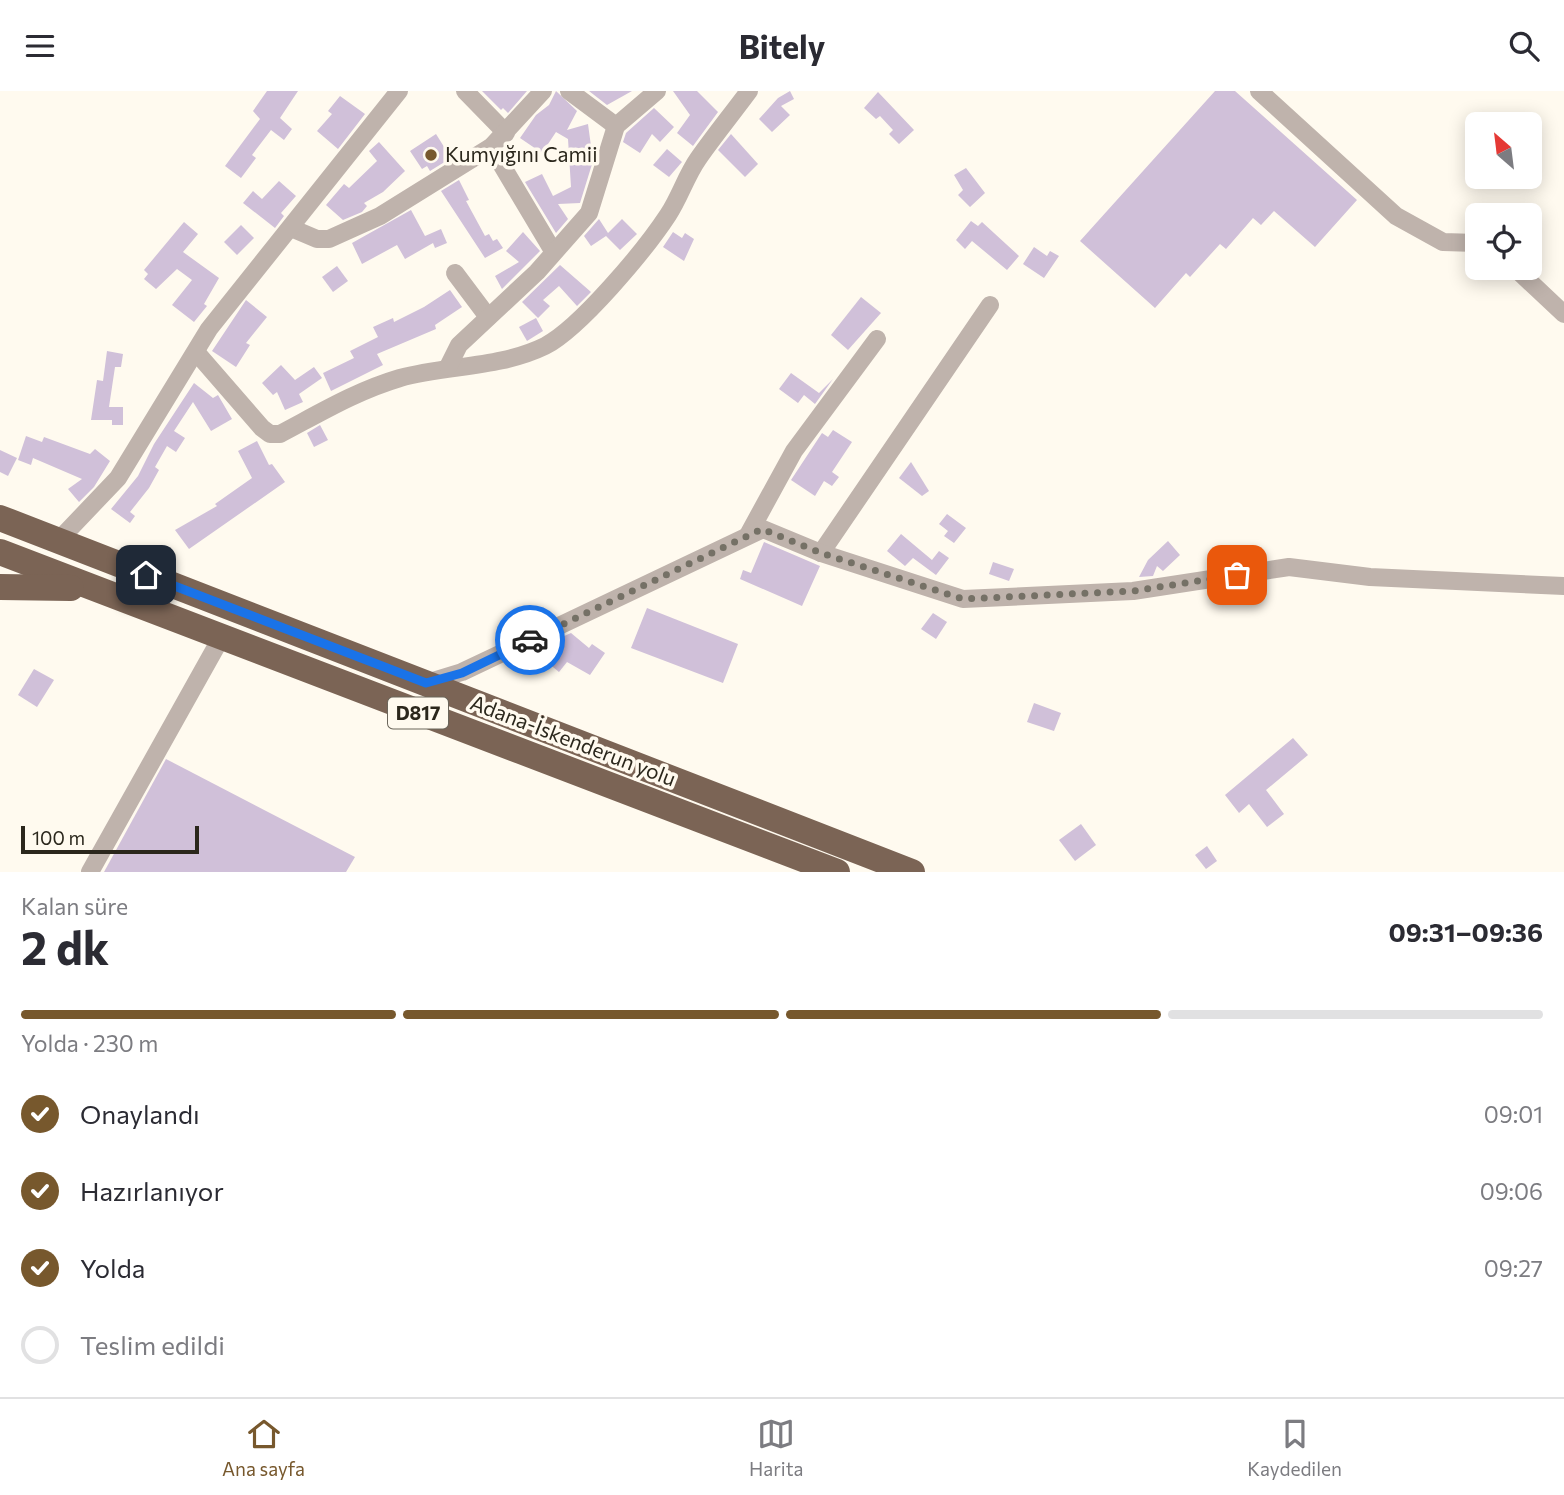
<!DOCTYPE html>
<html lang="tr">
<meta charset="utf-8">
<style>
body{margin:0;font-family:Commissioner,sans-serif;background:#f7f7f7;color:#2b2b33;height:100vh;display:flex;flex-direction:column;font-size:26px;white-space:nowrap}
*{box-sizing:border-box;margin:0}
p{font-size:23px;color:#7c7c81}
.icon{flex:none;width:38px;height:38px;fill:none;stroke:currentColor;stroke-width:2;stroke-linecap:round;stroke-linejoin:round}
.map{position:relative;height:781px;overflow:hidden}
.side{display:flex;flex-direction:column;background:#fff;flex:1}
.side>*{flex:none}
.needle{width:46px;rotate:332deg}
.buttons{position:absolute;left:1465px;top:21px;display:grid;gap:14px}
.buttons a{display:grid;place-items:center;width:77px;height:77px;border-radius:10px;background:#fff;box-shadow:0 4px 18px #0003;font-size:35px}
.scale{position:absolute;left:21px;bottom:18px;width:178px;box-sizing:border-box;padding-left:7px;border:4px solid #2b271c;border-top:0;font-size:19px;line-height:24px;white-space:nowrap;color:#2b271c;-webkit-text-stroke:5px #fffaef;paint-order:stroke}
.pin{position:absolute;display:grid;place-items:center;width:60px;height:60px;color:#fff;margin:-30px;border-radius:14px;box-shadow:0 4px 10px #0006}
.courier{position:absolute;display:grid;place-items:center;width:70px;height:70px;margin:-35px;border:5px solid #1a73e8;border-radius:50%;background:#fff;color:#222;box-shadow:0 2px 9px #0007}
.overview em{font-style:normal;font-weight:700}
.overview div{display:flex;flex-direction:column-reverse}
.overview{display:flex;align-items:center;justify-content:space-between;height:119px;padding:0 21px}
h1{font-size:46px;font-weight:700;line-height:52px}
.bar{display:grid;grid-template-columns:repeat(4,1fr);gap:10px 7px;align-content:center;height:84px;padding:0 21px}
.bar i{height:9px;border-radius:5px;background:#e1e1e2}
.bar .on{background:#77582d}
.bar p{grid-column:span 4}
ol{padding:0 21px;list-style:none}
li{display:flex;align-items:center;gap:21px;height:77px}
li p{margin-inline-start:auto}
li .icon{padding:7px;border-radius:50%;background:#77582d;color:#fff;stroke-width:4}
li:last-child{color:#7c7c81}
li i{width:38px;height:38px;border:4px solid #e1e1e2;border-radius:50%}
header{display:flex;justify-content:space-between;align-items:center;height:91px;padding:0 21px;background:#fff;font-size:32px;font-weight:700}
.tabs{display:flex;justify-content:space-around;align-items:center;height:98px;border-top:2px solid #e1e1e2;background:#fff;font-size:19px;color:#7c7c81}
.tabs a{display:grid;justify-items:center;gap:4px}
.tabs .on{color:#77582d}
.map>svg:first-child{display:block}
</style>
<header><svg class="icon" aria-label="menu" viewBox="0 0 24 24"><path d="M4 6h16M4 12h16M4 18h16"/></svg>Bitely<svg class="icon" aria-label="search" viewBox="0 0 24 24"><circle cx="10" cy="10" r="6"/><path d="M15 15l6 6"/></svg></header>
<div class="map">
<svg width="1564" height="781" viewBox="0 0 1564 781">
<rect width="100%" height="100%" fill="#fffaef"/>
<g fill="#d0c0d9">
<polygon points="267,0 298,0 280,27 292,38 284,49 271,39 252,64 256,67 241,87 225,75 260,28 253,20"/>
<polygon points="482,0 527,0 508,22 503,17 501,19"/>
<polygon points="556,0 577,20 567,39 588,33 593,70 580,112 558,113 568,128 556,142 525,91 542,83 553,105 571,96 568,48 556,41 542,62 520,47 536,24 549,14"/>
<polygon points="589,0 632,0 607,14"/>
<polygon points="673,0 697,0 718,21 693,55 677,42 690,24"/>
<polygon points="790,0 794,8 781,15 790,24 772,41 759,28 778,7"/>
<polygon points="1215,0 1235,0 1357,109 1315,156 1274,120 1261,134 1253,127 1226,158 1220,153 1190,186 1186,182 1155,217 1080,150"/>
<polygon points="878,1 914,39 899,53 889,43 893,39 880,25 876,28 864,17"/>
<polygon points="340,5 365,23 338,58 317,40 332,23 328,20"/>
<polygon points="654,17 674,36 660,51 652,43 640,62 623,51 626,42"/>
<polygon points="436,43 451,67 430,80 427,75 422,78 410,60"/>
<polygon points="731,43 758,73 745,86 718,59"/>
<polygon points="379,51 405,80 383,101 364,112 367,115 362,121 343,129 326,114 344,93 349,97 377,70 369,60"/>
<polygon points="667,58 682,71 669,86 653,74"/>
<polygon points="966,77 985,102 970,116 958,104 963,99 954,84"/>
<polygon points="459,89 469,109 466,110 485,145 489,143 493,150 497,148 503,157 485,167 441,100"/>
<polygon points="279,90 296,105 281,122 284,125 275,137 243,112 253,100 262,108"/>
<polygon points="411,119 425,145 441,138 447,152 435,157 433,152 405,168 397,154 362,173 352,152"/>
<polygon points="599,128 608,142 622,128 637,143 620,159 606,145 591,155 584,145"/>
<polygon points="971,130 978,135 982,131 1019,165 1007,179 972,150 965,158 956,149"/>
<polygon points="184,131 198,143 183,161 219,187 204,213 207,215 194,231 172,214 192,189 177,178 156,198 144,188 148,183 144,179"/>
<polygon points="241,134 254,147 237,164 224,151"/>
<polygon points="523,141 540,160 502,198 495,185 519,171 506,160"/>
<polygon points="673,141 682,147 685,142 694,148 684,170 663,156"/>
<polygon points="1034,156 1047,165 1050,160 1059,165 1044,187 1023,173"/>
<polygon points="560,174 591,201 577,215 559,195 543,209 550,215 538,227 522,211"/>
<polygon points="337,175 348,190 333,201 322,186"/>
<polygon points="450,199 462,216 435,234 436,238 377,263 383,274 331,300 323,282 354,267 350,260 378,246 373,236 393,227 394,231 424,216"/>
<polygon points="861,206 881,222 848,259 831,244"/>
<polygon points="246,209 267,226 246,252 250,254 236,276 212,260"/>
<polygon points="536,227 543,240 527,250 519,236"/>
<polygon points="107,260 123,263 121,276 115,276 109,316 123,316 123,334 112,334 112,329 91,329 97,289 103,290"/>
<polygon points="281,274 295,289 314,276 322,287 299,303 303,311 285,319 277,301 273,304 262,292"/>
<polygon points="791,282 819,302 833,288 815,313 804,304 798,312 779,298"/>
<polygon points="194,292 213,307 218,304 232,328 211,340 193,311 174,340 185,347 176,361 167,355 155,376 159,379 149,397 130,421 135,425 130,432 111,418 138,385 154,353"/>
<polygon points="320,334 328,349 314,356 307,342"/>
<polygon points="833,339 852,351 832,381 839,386 832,395 824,390 815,405 791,389 822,342 828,346"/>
<polygon points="26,345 42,351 44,346 90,363 95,358 110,370 94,396 79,411 68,398 82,388 33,367 31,374 18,369"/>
<polygon points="257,350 269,374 272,373 285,391 189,458 175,439 217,415 215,413 252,387 238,360"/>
<polygon points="0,359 17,367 8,385 0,381"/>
<polygon points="911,371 929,400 922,405 899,387"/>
<polygon points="947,423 966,437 954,452 944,445 948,440 939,433"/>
<polygon points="901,443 932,469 939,460 949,467 936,484 913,467 905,475 887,460"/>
<polygon points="1168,450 1180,464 1163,480 1157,475 1153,485 1139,486 1148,469"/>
<polygon points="764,451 820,475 802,515 740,488 743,479 751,482"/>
<polygon points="993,471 1014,478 1009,490 989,483"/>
<polygon points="647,517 738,553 723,592 631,557"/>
<polygon points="933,522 947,531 936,548 921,538"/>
<polygon points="571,542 589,557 592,553 605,562 590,584 567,571 559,581 542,567 555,549"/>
<polygon points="34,578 54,589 37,616 18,604"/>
<polygon points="1034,612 1061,622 1054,640 1027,631"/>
<polygon points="1293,647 1308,664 1266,699 1284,723 1267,736 1249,713 1239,722 1225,704"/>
<polygon points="166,668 355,766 346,781 104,781"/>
<polygon points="1081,733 1096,754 1075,770 1059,749"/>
<polygon points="1207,755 1217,770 1206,778 1195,764"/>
</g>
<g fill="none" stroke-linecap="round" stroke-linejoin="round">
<g stroke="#bfb3ac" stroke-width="18">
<polyline points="465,0 506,42"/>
<polyline points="569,0 616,35"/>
<polyline points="1259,0 1396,125 1443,151 1477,152"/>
<polyline points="491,56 553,160"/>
<polyline points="291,137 317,148 329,148 380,125 491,56 543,0"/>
<polyline points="1515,177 1564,223"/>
<polyline points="455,182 488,226"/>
<path d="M196,261L262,337L270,343H280C320,322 356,300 400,287C448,274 500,277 545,255C580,237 645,159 668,124C680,106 686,85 698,68C714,45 732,23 749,0"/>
<polyline points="448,276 459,254 537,181 589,122 616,35 657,0"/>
<polyline points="748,444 794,360 877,248"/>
<polyline points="58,450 118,387 209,238 399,0"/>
<polyline points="821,462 990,214"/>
<polyline points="426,592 462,581 763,438 821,462 963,508 1133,500 1289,476 1370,486 1564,495"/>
<polyline points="90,781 221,547"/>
</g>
<g stroke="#7b6455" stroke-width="26">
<polyline points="0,427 912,781"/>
<polyline points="0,461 837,781"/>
<polyline points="0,496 71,497"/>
</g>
</g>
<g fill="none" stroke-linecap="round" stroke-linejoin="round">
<polyline stroke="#757166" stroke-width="7" stroke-dasharray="0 12.6" points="530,549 762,438 821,462 963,508 1133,500 1237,484"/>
<polyline stroke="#1a73e8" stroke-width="9" points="146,484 426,592 462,582 530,549"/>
</g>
<circle fill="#77582d" stroke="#fffaef" stroke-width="2.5" cx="431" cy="64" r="7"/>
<g text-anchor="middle" stroke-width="7" stroke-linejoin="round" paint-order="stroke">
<rect fill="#fffaef" stroke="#6b665b" stroke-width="2" x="388" y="606.5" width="60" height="31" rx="5"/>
<g font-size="19" font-weight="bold" fill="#2b271c">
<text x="418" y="629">D817</text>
</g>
<g font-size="21" fill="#2b271c" stroke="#fffaef" text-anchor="start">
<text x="445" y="71">Kumyığını Camii</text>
</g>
<g font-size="21" fill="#2b271c" stroke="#fffaef">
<text transform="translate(573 650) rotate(21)" y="7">Adana-İskenderun yolu</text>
</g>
</g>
</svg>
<div class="buttons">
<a><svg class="needle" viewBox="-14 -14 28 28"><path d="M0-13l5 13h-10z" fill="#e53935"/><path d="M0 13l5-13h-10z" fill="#7c7c81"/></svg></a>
<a><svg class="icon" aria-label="locate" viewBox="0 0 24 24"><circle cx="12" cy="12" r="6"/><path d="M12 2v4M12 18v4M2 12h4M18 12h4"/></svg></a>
</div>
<div class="scale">100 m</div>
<div class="pin" style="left:1237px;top:484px;background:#ea580c"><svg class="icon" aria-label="bag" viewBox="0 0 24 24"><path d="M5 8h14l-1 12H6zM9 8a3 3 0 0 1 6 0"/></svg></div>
<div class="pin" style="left:146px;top:484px;background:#1f2937"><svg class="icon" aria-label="home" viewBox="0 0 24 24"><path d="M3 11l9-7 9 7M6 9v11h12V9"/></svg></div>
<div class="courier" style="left:530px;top:549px"><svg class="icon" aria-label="car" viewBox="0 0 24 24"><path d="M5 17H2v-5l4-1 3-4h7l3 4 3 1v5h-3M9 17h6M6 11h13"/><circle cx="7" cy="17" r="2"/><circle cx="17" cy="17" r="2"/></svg></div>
</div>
<section class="side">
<div class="overview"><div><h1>2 dk</h1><p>Kalan süre</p></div><em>09:31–09:36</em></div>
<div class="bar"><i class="on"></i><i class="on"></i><i class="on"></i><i></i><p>Yolda · 230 m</p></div>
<ol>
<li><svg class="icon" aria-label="check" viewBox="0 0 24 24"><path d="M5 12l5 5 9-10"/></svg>Onaylandı<p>09:01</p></li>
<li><svg class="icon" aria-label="check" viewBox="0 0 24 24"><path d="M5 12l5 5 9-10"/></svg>Hazırlanıyor<p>09:06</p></li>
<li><svg class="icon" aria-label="check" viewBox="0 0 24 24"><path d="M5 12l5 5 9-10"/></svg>Yolda<p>09:27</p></li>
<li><i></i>Teslim edildi</li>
</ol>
</section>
<nav class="tabs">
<a class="on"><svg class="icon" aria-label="home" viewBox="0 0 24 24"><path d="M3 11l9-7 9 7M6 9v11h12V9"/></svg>Ana sayfa</a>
<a><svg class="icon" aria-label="map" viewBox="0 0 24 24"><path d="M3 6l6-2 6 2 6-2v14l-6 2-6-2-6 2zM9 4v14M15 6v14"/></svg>Harita</a>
<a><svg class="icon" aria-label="saved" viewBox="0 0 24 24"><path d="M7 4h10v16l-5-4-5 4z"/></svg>Kaydedilen</a>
</nav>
